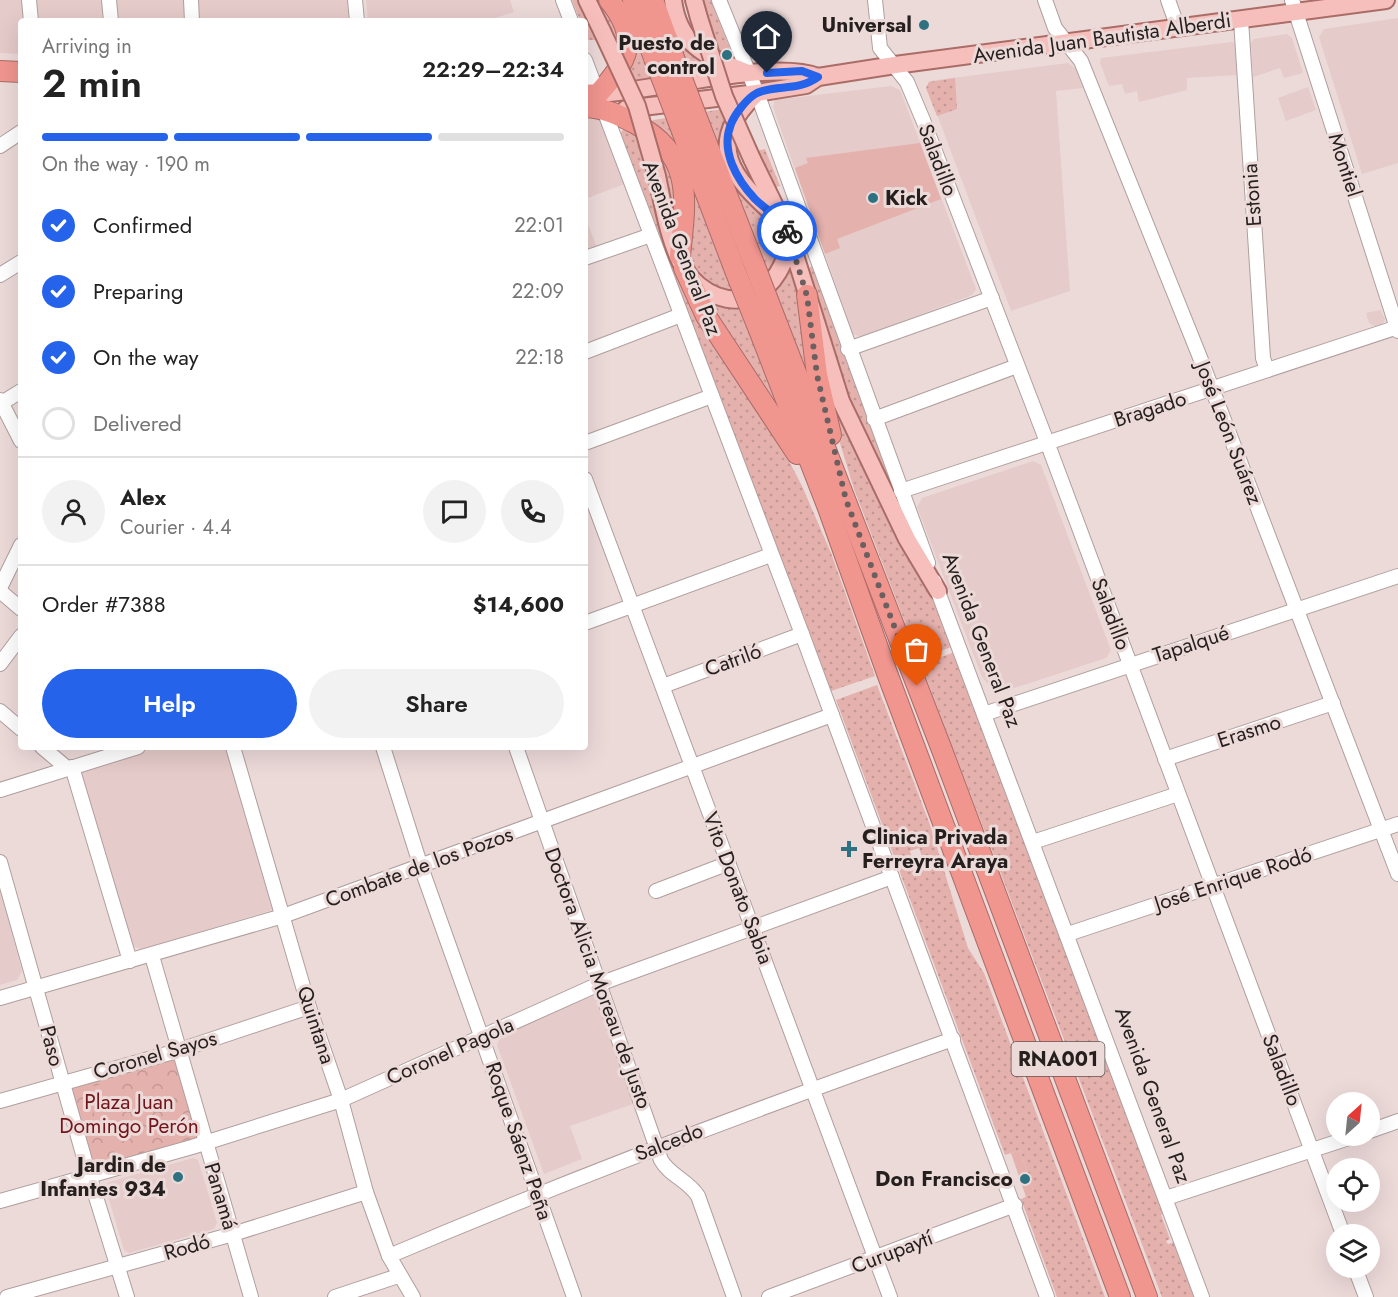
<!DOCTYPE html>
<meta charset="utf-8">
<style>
body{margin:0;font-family:Jost,sans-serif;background:#f2f2f2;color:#222;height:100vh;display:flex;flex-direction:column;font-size:22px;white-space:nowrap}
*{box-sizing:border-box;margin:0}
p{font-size:20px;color:#767676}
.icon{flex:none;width:33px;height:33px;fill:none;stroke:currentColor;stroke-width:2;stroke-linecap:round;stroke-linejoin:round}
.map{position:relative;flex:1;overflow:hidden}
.panel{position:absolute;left:18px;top:18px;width:570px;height:732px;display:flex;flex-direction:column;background:#fff;border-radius:6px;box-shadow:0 6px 24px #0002}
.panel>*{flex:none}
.needle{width:39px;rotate:27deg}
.fabs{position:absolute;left:1326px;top:1092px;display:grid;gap:12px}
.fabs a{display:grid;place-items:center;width:54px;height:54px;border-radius:50%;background:#fff;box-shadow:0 6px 24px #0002;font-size:30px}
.pin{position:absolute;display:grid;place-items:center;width:51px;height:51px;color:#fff;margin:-62px -26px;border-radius:50% 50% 50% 0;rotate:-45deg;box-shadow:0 0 6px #0007}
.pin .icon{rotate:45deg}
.courier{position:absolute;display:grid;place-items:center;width:60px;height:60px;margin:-30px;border:4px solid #2563eb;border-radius:50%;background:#fff;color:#222;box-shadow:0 2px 8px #0007}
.overview em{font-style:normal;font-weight:600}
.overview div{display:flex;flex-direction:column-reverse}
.overview{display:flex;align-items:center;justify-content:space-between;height:102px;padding:0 24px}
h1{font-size:39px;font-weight:600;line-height:45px}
.bar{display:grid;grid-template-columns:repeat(4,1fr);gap:9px 6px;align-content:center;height:72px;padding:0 24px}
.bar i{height:8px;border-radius:4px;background:#e0e0e0}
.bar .current{background:#2563eb}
.bar p{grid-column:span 4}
.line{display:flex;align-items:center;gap:15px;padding:0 24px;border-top:2px solid #e0e0e0}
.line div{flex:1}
.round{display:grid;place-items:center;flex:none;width:63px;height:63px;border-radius:32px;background:#f2f2f2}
ol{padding:0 24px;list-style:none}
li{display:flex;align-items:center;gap:18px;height:66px}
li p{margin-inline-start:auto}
li .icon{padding:6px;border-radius:50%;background:#2563eb;color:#fff;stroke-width:4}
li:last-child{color:#767676}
li i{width:33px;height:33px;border:3px solid #e0e0e0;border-radius:50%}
.action{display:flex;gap:12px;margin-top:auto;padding:12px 24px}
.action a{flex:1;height:69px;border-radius:36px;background:#2563eb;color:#fff;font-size:24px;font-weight:600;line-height:69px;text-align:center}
.action a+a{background:#f2f2f2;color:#222}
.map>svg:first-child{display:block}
</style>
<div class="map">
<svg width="1398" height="1297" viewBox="0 0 1398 1297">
<defs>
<pattern id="grass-dots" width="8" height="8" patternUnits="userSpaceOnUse" patternTransform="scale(1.5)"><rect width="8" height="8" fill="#e4b1ad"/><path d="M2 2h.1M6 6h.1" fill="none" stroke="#c39894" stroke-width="1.8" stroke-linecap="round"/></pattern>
<pattern id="forest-crowns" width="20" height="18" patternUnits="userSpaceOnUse" patternTransform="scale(1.5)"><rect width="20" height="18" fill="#e4b1ad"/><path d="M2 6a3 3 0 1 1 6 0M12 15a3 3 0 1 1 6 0" fill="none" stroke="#c39894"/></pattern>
</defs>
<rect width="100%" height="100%" fill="#ecdad9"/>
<g fill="#e5cbca">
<polygon points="0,0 347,0 349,21 21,21 21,54 0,53"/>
<polygon points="366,0 510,0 514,12 495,18 497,21 368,21"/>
<polygon points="1398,18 1398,163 1362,174 1319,37 1324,29"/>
<polygon points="1287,34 1292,38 1303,73 1284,78 1280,68 1253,77 1251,43 1254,39"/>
<polygon points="1232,42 1236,44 1237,75 1187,78 1187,90 1139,102 1137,91 1125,94 1122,84 1109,86 1100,63 1101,58"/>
<polygon points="1068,63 1075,68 1083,88 1056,91 1070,291 1011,311 927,88 929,81"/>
<polygon points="891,86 900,90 976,289 972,295 861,337 853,334 773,107 775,100"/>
<polygon points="1308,87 1316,110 1286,121 1278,98"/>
<polygon points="585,114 600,119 627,183 585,199"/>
<polygon points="585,216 597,248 585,253"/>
<polygon points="1380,310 1385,319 1380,329 1369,323 1366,313"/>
<polygon points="1033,461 1041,465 1111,650 1106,658 996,694 982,677 917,507 922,498"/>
<polygon points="156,747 229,747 275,909 142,950 132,945 81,776 86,766"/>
<polygon points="0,890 22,971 17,980 0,985"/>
<polygon points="589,993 598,998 636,1103 570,1126 582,1159 544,1174 497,1045 501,1036"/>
<polygon points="193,1158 198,1160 207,1189 217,1223 214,1229 129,1253 124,1250 105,1186 109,1182"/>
</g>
<g fill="url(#grass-dots)" fill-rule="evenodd">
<polygon points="572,0 580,0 602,40 587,40 585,21 580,21"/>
<polygon points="595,0 603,0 614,12 622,54"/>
<polygon points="663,0 668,0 705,62 707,72 690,74"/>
<polygon points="700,0 711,0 730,49 721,54 714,50"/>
<polygon points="632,27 652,78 633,80 627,66"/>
<polygon points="955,78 957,109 937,116 926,88 929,82"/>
<polygon points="722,109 726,121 722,133 779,237 777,260 769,274 704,112"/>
<polygon points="667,118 678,152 650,124 653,120"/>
<polygon points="623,130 632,130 639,135 675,262 772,428 802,486 831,553 875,676 831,691 619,135"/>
<polygon points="654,141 676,179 675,223"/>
<polygon points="765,149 780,186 776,187 756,151"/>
<path d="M684,165L735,295C727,292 712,289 705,283C679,262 685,196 684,165Z"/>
<polygon points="812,266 902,512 846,397 809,268"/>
<polygon points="789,268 793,268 815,391 775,291"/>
<polygon points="706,300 726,308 741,308 780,415"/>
<polygon points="818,347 938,607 954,646 919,659 854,489 832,417"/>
<polygon points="955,652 1165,1213 1161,1215 1170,1239 1166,1241 1168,1244 1175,1242 1196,1297 1162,1297 921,664"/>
<path d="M877,685L930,825L968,948L984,973L1105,1297H1057L1021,1199L1034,1193L1020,1150L1005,1155L836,700ZM919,848L926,868L917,872L910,851Z"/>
</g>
<polygon fill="url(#forest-crowns)" points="175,1056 199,1138 96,1169 92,1165 69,1090 71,1085"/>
<g fill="#e4b1ad">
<polygon points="920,143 941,199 837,239 840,248 825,254 795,168 808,163 806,158"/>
<polygon points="111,1081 123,1120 98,1127 87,1088"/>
<polygon points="1020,1150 1034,1193 1026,1197 1011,1153"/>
</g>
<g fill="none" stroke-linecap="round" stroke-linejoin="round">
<g stroke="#b09f9e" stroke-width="16">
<g id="minor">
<polyline points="29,0 31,21"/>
<polyline points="109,0 111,21"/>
<polyline points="191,0 192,21"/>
<polyline points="355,0 357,21"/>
<polyline points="563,0 571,21"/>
<polyline points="719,0 757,93 928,563"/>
<polyline points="875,0 880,48 907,82 923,120 1047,442 1343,1234"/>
<polyline points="1045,0 1055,28 1081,61 1201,360 1398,874"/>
<polyline points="1168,0 1178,28"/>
<polyline points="1292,0 1398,331"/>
<polyline points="1241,20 1263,358 1267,370"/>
<polyline points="585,60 802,634 1047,1297"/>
<polyline points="0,146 21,132"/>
<polyline points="585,258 651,235"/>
<polyline points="0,275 21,262"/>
<polyline points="848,349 992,298"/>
<polyline points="585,352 681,315"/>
<polyline points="0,400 21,441"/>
<polyline points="0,404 21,391"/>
<polyline points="874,419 1017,366"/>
<polyline points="585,443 712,396"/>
<polyline points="585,479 890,1297"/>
<polyline points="901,491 1398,327"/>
<polyline points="934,581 1202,1297"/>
<polyline points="0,588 21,545"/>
<polyline points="0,591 21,609"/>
<polyline points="585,623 771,555"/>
<polyline points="0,664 21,636"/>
<polyline points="663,686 802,634"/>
<polyline points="0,711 21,729"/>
<polyline points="984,714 1398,576"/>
<polyline points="42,747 67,768"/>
<polyline points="233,747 309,1007 341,1100 366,1192 389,1256 413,1297"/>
<polyline points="383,747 421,867 574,1297"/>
<path d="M516,747L661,1160C669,1175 689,1181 698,1196L734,1297"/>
<polyline points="1165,759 1333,703"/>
<polyline points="72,767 130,961"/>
<polyline points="0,790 138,747"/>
<polyline points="1033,842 1178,794"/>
<polyline points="0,862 87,1168 127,1297"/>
<polyline points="656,891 729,863"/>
<polyline points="1068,934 1398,824"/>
<polyline points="152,956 251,1297"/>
<polyline points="0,998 283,916 832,715"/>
<polyline points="0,1101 177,1051 309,1007"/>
<polyline points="1370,1131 1398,1121"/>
<polyline points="1166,1198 1355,1136"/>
<polyline points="0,1201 192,1147 341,1100 599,984 892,877"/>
<path d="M389,1256C575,1177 763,1106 953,1039"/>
<polyline points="1355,1268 1366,1297"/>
<polyline points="7,1297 233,1234 366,1192"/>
<polyline points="335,1297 398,1276"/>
<polyline points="769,1297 1015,1205"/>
</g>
</g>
<g stroke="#aa6c67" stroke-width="20">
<g id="major">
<polyline points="587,0 602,31"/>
<path d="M673,0C679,48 709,57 748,73"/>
<polyline points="694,0 699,18"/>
<path d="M757,93C703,144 731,177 778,218"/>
<path d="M598,94C653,91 772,59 818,77"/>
<polyline points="626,109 757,93 806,85 818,77 895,65 1386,0"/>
<polyline points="752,159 788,233 841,401 907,539 938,591"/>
<path d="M657,176C663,205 670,246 685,270C693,282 704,291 717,296C758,311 783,276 790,240"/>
</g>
</g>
<g stroke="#aa6c67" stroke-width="22">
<g id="highway">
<polyline points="633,0 654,58"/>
<polyline points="653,0 673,55"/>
<polyline points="0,71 21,72"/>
<path d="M585,95L598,94C628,61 641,39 609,0"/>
<path d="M585,107C605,108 619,115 636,124C694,156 686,198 680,256"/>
<polyline points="700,126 754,264"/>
<polyline points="682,131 736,273"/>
<polyline points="684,268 706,316 797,454"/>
<polyline points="807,295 817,375 831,435"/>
<polyline points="778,326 942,750 1147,1297"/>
<polyline points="759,330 828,508 887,673 1120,1297"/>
</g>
</g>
<use href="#minor" stroke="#fff" stroke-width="14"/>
<use href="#major" stroke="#f7bfbc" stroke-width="16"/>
<use href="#highway" stroke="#f1958f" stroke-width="20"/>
<g stroke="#aa6c67" stroke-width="20" stroke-linecap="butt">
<g id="major-bridge">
<polyline points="699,18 724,96 752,159"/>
<polyline points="602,31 637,106 657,176"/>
</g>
</g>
<g stroke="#aa6c67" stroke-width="22" stroke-linecap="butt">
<g id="highway-bridge">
<polyline points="673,55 700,126"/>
<polyline points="654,58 682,131"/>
<polyline points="754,264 778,326"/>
<polyline points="736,273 759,330"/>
</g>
</g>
<use href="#major-bridge" stroke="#f7bfbc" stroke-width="16"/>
<use href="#highway-bridge" stroke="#f1958f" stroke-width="20"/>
</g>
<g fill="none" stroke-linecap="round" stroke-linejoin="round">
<polyline stroke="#6b605f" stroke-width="6" stroke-dasharray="0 10.8" points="787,231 807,296 817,375 846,500 917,686"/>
<path stroke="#2563eb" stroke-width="8" d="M767,73L802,71L818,77C797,92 777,84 757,93C747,98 735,114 731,124C720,151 737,180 755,199C766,210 780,217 787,231"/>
</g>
<g fill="#2e7282" stroke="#ecdad9" stroke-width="2">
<circle cx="924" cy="25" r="6"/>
<circle cx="727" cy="55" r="6"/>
<circle cx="873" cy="198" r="6"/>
<path d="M846 840h6v6h6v6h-6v6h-6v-6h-6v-6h6z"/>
<circle cx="178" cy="1177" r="6"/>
<circle cx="1025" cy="1179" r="6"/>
</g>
<g text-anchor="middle" stroke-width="6" stroke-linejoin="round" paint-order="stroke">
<rect fill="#ecdad9" stroke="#615756" stroke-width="1.5" x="1011.5" y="1042" width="93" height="34" rx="4.5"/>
<g font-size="20" font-weight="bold" fill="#251f1e">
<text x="1058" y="1066">RNA001</text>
</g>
<g font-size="21" font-weight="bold" fill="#251f1e" stroke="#ecdad9" text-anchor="end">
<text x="912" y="32">Universal</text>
<text x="715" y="50">Puesto de<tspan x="715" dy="24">control</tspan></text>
<text x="885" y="205" text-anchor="start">Kick</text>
<text x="862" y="844" text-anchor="start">Clinica Privada<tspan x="862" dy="24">Ferreyra Araya</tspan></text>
<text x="166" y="1172">Jardin de<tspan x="166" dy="24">Infantes 934</tspan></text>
<text x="1013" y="1186">Don Francisco</text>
</g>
<g font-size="21" fill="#251f1e" stroke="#ecdad9">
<text transform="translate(1102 38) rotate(-8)" y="7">Avenida Juan Bautista Alberdi</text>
<text transform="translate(938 160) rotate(69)" y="7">Saladillo</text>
<text transform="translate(1345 165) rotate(72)" y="7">Montiel</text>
<text transform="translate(1252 195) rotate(-94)" y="7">Estonia</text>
<text transform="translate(682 248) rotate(69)" y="7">Avenida General Paz</text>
<text transform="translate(1150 409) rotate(-18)" y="7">Bragado</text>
<text transform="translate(1229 433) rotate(69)" y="7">José León Suárez</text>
<text transform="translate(1111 614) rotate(69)" y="7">Saladillo</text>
<text transform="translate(982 640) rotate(69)" y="7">Avenida General Paz</text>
<text transform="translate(1191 644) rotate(-18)" y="7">Tapalqué</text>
<text transform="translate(733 660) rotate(-20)" y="7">Catriló</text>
<text transform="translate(1249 731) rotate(-18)" y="7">Erasmo</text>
<text transform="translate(419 867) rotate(-20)" y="7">Combate de los Pozos</text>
<text transform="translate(1233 879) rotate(-18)" y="7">José Enrique Rodó</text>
<text transform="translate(738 888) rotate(69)" y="7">Vito Donato Sabia</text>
<text transform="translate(598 978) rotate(70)" y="7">Doctora Alicia Moreau de Justo</text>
<text transform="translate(316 1025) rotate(72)" y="7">Quintana</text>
<text transform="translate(52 1046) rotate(75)" y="7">Paso</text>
<text transform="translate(450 1051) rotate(-24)" y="7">Coronel Pagola</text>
<text transform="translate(155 1055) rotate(-16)" y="7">Coronel Sayos</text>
<text transform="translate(1282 1070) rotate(69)" y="7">Saladillo</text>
<text transform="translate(1153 1095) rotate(70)" y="7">Avenida General Paz</text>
<text transform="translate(519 1141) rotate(71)" y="7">Roque Sáenz Peña</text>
<text transform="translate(669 1142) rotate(-21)" y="7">Salcedo</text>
<text transform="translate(221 1196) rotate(73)" y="7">Panamá</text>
<text transform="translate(187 1247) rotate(-16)" y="7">Rodó</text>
<text transform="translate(892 1252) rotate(-21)" y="7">Curupaytí</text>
</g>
<g font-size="21" fill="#72141a" stroke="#ecdad9">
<text x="129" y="1109">Plaza Juan<tspan x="129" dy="24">Domingo Perón</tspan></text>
</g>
</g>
</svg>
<div class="fabs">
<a><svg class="needle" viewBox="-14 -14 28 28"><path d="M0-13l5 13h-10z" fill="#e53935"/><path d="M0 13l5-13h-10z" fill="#767676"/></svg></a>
<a><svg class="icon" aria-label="locate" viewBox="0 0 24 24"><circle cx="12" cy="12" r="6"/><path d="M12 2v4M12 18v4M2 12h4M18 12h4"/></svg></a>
<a><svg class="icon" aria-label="layers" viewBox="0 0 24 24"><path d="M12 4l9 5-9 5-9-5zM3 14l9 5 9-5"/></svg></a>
</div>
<div class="pin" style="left:917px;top:686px;background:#ea580c"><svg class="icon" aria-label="bag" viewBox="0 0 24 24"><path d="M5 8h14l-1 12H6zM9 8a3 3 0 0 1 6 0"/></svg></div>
<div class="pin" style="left:767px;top:73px;background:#1f2937"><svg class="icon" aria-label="home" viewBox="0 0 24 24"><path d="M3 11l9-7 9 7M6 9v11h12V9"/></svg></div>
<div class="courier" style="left:787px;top:231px"><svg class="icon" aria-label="bike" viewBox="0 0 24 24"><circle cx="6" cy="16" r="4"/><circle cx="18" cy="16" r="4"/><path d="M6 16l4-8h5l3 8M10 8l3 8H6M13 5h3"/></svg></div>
<section class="panel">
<div class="overview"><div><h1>2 min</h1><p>Arriving in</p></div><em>22:29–22:34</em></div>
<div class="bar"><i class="current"></i><i class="current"></i><i class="current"></i><i></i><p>On the way · 190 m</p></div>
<ol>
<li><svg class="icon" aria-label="check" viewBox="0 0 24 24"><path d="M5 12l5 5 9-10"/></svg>Confirmed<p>22:01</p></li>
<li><svg class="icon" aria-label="check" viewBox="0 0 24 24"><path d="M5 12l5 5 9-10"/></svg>Preparing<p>22:09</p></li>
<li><svg class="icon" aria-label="check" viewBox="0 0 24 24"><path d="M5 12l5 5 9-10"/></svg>On the way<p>22:18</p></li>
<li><i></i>Delivered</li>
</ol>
<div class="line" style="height:108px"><a class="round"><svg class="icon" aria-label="person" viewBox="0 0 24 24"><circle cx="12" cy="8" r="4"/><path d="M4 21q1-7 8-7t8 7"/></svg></a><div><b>Alex</b><p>Courier · 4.4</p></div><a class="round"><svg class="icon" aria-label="chat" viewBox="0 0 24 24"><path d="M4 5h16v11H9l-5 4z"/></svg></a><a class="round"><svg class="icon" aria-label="phone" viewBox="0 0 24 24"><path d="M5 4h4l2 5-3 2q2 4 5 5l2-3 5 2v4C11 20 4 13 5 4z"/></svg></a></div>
<div class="line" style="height:78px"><div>Order #7388</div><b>$14,600</b></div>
<div class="action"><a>Help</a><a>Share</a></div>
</section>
</div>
